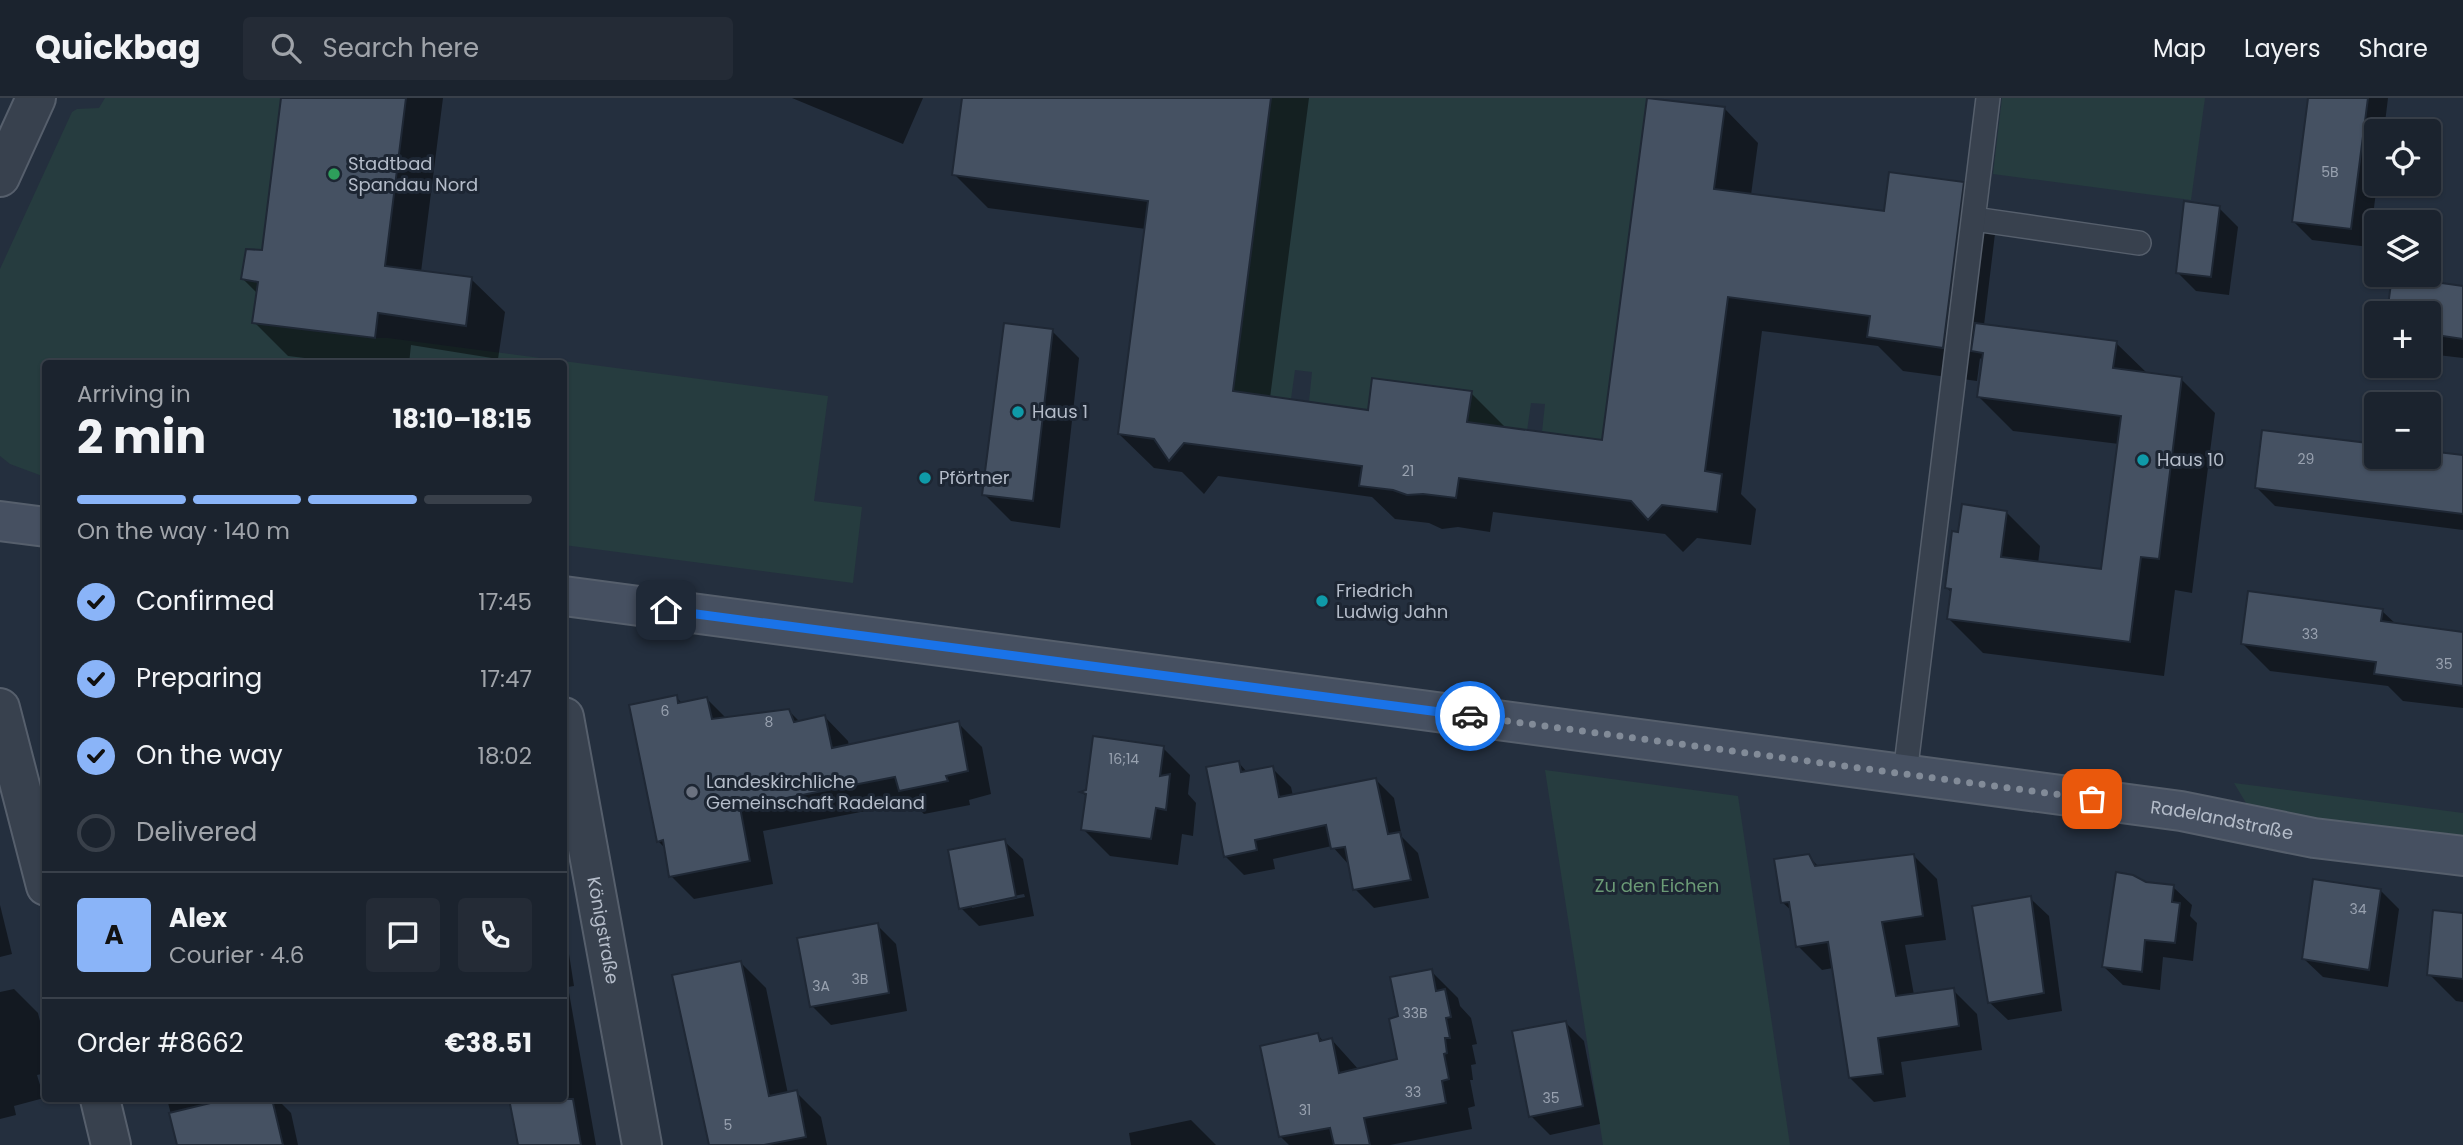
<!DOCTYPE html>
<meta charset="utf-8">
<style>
body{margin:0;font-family:Poppins,sans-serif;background:#242b36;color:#f1f3f6;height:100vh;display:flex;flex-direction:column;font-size:26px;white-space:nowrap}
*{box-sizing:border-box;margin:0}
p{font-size:23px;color:#a0a4aa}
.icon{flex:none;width:38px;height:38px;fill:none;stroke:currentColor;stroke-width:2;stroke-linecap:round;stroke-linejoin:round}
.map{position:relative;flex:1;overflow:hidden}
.drawer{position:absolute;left:42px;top:262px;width:525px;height:742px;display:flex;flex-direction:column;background:#1b232e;border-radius:7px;box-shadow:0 2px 5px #0004,0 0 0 2px #39404a}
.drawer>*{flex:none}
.tools{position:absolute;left:2364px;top:21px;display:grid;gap:14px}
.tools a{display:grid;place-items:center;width:77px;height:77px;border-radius:7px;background:#1b232e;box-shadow:0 2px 5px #0004,0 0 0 2px #39404a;font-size:35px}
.pin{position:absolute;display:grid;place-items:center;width:60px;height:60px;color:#fff;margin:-30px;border-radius:14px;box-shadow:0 4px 10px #0006}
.courier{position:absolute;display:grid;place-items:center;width:70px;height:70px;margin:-35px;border:5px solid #1a73e8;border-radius:50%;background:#fff;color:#222;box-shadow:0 2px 9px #0007}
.overview em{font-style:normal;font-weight:700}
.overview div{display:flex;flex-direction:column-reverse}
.overview{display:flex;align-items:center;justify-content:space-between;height:119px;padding:0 35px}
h1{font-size:46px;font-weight:700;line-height:52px}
.bar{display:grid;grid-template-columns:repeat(4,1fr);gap:10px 7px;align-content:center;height:84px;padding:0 35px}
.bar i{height:9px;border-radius:5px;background:#39404a}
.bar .selected{background:#8ab4f8}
.bar p{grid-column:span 4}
.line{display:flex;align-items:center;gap:18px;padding:0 35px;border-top:2px solid #39404a}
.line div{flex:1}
.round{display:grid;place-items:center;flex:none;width:74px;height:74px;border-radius:7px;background:#242b36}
ol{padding:0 35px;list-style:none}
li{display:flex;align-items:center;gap:21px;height:77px}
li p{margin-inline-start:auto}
li .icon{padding:7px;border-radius:50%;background:#8ab4f8;color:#111;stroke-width:4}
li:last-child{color:#a0a4aa}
li i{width:38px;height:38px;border:4px solid #39404a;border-radius:50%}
header{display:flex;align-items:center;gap:42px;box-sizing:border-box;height:98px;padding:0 35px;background:#1b232e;border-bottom:2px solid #39404a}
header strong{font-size:33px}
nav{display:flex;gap:38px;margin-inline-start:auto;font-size:24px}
.search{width:490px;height:63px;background:#242b36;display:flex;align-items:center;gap:18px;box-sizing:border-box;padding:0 24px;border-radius:7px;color:#a0a4aa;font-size:26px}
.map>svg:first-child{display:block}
</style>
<header>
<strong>Quickbag</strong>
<div class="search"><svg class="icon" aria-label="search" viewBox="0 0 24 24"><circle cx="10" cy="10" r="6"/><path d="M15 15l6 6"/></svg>Search here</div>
<nav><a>Map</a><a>Layers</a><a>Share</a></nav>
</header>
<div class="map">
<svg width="2463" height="1047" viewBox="0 0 2463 1047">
<rect width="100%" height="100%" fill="#242f3e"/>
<g fill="#263c3f">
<polygon points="105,0 281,0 262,152 241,181 258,184 253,225 375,240 388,240 828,298 814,403 862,409 853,485 564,447 564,266 46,266 45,379 10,366 0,358 0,171 72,14 77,11 99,10"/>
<polygon points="1271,0 1647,0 1602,342 1542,334 1545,306 1531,305 1527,333 1467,324 1471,293 1373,280 1368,312 1309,304 1312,274 1295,272 1291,301 1233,293"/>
<polygon points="2002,0 2205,0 2191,102 1993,76"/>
<polygon points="1545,672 1738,698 1790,1047 1603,1047"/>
<polygon points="2234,685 2463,715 2463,745 2249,710"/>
</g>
<g fill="#0007" fill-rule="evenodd">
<polygon points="282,0 443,0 421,174 471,181 505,214 498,261 411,247 409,266 354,266 288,258 254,224 258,196 243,181 263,154"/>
<polygon points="792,0 923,0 903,46"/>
<polygon points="964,0 1309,0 1270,300 1370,314 1471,295 1505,329 1505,331 1603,344 1724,10 1758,45 1751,97 1886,115 1963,85 1997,119 1984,227 2116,245 2148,276 2181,281 2215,315 2192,495 2175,492 2164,578 1983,555 1949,521 1952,495 1947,490 1960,436 2006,414 2040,448 2038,466 2103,473 2119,346 2013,333 1979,299 1984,264 1980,260 1977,283 1903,273 1878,248 1762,233 1741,396 1756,411 1751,447 1697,440 1683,454 1665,436 1493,414 1490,434 1458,429 1442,431 1429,425 1395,421 1372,399 1218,378 1204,396 1182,374 1154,370 1119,336 1146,131 988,110 954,76"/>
<polygon points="2309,0 2388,0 2384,33 2376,33 2377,86 2369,149 2312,142 2294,124"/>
<polygon points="2219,110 2238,129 2229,197 2196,193 2177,174"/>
<polygon points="2393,180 2463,189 2463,260 2429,256 2429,215 2388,215"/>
<polygon points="1052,233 1079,260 1060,430 1011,423 984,396"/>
<polygon points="2264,334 2376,348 2376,359 2429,359 2429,354 2463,359 2463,432 2275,408 2257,390"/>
<polygon points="2382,513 2397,527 2463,536 2463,610 2403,603 2388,588 2270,573 2243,546"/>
<polygon points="676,599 683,606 707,601 727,621 789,613 801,625 825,619 848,643 849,648 958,625 982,649 991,696 969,702 970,707 924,716 912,704 763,733 773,786 694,801 671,778 667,752 658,743"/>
<polygon points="1163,650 1190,677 1188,696 1196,705 1193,738 1182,736 1178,767 1110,758 1083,731 1087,699 1083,695"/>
<polygon points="1238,664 1248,675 1272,670 1291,689 1293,698 1376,682 1394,700 1402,739 1418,755 1429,800 1374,810 1355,791 1350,768 1332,748 1273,761 1275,771 1244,777 1225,758"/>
<path d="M1004,743L1023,761L1034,818L979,828L961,810ZM1024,796L1025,799L972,810V806Z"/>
<polygon points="1913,757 1937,781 1946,842 1905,847 1914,897 1953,892 1977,916 1982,952 1901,964 1906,999 1874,1004 1850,980 1833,870 1822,872 1798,848 1793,814 1782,804 1808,758 1819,769"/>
<polygon points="2145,785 2173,789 2192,807 2190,818 2197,825 2193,863 2163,859 2160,892 2123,887 2104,869"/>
<polygon points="2381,793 2399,811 2388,889 2323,879 2304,861"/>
<polygon points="2030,800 2049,818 2062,913 2008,922 1989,904"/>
<polygon points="0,807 12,856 0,859"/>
<polygon points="2463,817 2463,904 2456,903 2429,876"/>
<polygon points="564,824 574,888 568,889 596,1047 519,1047 511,1001 564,1001"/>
<polygon points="877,827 896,846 907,913 831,927 812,908"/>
<polygon points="741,865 766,890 788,996 796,994 821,1019 827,1047 711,1047"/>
<polygon points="1431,873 1458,900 1460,908 1471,920 1477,946 1472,947 1476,966 1471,967 1473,982 1470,982 1475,1008 1468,1010 1472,1031 1390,1047 1289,1047 1280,1038 1318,937 1324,944 1332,942 1359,972 1399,962 1400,919"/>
<polygon points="14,891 38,915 46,947 46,975 37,977 44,1000 14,1008 16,1017 0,1021 0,894"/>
<polygon points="1566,925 1584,943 1600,1026 1550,1037 1531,1018"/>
<polygon points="167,1001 277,1001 291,1015 298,1047 179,1047"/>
<polygon points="1191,1022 1216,1047 1131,1047 1129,1035"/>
</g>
<g fill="#455162" stroke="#1f2835" stroke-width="2">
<polygon points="281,0 406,0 385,168 472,179 466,228 378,215 375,240 252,225 258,184 241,181 246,151 262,152"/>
<polygon points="962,0 1271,0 1233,293 1368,312 1372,280 1472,293 1467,324 1602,342 1647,0 1725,9 1714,91 1884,113 1889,74 1964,84 1943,250 1867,239 1870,218 1728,199 1705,373 1722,376 1717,414 1662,407 1648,422 1631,403 1459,380 1456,400 1423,396 1407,397 1393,392 1359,388 1362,368 1184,345 1169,363 1154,341 1118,336 1148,103 952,77"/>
<polygon points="2308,0 2368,0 2351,131 2292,124"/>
<polygon points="2184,103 2220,108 2211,179 2176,175"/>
<polygon points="2392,178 2463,188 2463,241 2429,236 2429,215 2387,215"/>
<polygon points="1004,225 1053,231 1033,403 982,397"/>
<polygon points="1975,225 2117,243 2113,270 2182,279 2159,461 2141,459 2130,544 1947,521 1951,491 1945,490 1952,433 1958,434 1962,406 2007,413 2001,459 2101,471 2121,318 1977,299 1983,255 1971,253"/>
<polygon points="2262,332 2376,346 2376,359 2429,359 2429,353 2463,357 2463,416 2255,390"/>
<polygon points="2248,493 2383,511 2381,523 2463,534 2463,588 2374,576 2376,564 2241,546"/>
<polygon points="677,597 678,605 707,599 712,621 789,611 794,624 825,617 832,650 959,623 968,673 946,678 948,683 899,693 895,679 740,709 750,763 669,779 663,742 657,744 629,607"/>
<polygon points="1093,638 1164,648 1160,678 1170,676 1166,712 1156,710 1151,741 1081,732 1086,696 1080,694 1086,692"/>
<polygon points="1239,663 1241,674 1273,668 1279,699 1376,680 1388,736 1400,734 1411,782 1353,792 1345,749 1331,751 1326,727 1255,742 1257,752 1224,759 1206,669"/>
<polygon points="1005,741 1016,799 959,811 948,752"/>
<polygon points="1809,756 1815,768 1914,756 1923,818 1882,824 1896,898 1954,890 1959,928 1878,940 1883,976 1849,980 1828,844 1796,849 1789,804 1781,805 1774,761"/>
<polygon points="2116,774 2133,777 2146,784 2174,787 2172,804 2180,805 2175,845 2145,842 2142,874 2102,869"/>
<polygon points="2313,781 2381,791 2369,872 2302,861"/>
<polygon points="2031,798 2044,895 1988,905 1972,808"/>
<polygon points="2433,812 2463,815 2463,881 2427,877"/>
<polygon points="878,825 889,895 810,909 797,840"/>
<polygon points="741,863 769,998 797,992 806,1039 764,1047 709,1047 672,877"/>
<polygon points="1432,871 1436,893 1445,891 1451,919 1446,920 1450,940 1445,940 1447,955 1444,956 1449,981 1442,983 1446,1005 1364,1020 1370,1047 1334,1047 1330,1030 1279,1039 1260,948 1318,935 1320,943 1332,940 1339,975 1397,961 1389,921 1398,918 1390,879"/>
<polygon points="1566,923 1583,1008 1529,1019 1512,933"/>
<polygon points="227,1001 272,1001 283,1047 177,1047 169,1015"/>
<polygon points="509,1001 573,1001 581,1047 518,1047"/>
</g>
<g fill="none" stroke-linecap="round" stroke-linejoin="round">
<g stroke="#565f6c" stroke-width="26">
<g id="lane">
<polyline points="1974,121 2139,145"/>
<polyline points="1905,676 1988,0"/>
</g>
</g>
<g stroke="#565f6c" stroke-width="42">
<g id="street">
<polyline points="0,79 36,0"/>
<polyline points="0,610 46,788"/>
<path id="s1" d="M564,619L642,1047"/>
<polyline points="100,1001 111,1047"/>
</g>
</g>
<g stroke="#565f6c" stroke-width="42">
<g id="secondary">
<polyline points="0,423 46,429"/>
<path id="s2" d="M564,498L2181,713L2314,740L2463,758"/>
</g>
</g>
<use href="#lane" stroke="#38414e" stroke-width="23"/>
<use href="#street" stroke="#38414e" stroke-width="38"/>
<use href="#secondary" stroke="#465061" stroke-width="38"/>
</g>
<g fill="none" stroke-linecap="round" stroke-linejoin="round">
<polyline stroke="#828b98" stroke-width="7" stroke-dasharray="0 12.6" points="1470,618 2092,701"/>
<polyline stroke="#1a73e8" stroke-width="9" points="666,512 1470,618"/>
</g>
<circle fill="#2e9e5b" stroke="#1d2633" stroke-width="2.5" cx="334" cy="76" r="7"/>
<g fill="#0f9aa8" stroke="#1d2633" stroke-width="2.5">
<circle cx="1018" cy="314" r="7"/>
<circle cx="2143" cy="362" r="7"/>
<circle cx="925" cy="380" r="7"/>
<circle cx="1322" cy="503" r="7"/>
</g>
<circle fill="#6b7280" stroke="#1d2633" stroke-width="2.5" cx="692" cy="694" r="7"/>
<g text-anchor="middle" stroke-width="6" stroke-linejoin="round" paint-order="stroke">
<g font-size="14" fill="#98a1af">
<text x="2330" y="79">5B</text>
<text x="2306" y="366">29</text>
<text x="1408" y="378">21</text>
<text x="2310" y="541">33</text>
<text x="2444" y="571">35</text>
<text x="665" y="618">6</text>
<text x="769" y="629">8</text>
<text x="1124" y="666">16;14</text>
<text x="2358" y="816">34</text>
<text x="860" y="886">3B</text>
<text x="821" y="893">3A</text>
<text x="1415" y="920">33B</text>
<text x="1413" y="999">33</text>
<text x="1551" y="1005">35</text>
<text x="1305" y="1017">31</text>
<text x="728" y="1032">5</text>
</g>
<g font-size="18" fill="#b4bcc9" stroke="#1d2633" text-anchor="start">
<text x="348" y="72">Stadtbad<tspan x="348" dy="21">Spandau Nord</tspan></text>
<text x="1032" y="320">Haus 1</text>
<text x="2157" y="368">Haus 10</text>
<text x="939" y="386">Pförtner</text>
<text x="1336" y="499">Friedrich<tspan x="1336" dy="21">Ludwig Jahn</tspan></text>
<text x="706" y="690">Landeskirchliche<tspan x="706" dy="21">Gemeinschaft Radeland</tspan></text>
</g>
<g font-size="18" fill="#b4bcc9" stroke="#1d2633">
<text dy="6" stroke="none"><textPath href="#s2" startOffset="1673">Radelandstraße</textPath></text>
<text dy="6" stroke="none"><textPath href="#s1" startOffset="217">Königstraße</textPath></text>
</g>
<g font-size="18" fill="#6b9a76" stroke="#1d2633">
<text x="1657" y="794">Zu den Eichen</text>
</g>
</g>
</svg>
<div class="tools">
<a><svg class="icon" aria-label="locate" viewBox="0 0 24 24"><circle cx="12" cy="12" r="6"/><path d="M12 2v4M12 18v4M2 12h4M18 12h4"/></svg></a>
<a><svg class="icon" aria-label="layers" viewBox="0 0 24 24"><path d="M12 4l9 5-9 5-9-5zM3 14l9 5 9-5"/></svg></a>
<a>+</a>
<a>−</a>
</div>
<div class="pin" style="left:2092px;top:701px;background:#ea580c"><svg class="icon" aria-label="bag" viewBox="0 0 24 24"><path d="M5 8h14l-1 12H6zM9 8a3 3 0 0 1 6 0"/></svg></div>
<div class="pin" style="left:666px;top:512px;background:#1f2937"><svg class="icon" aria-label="home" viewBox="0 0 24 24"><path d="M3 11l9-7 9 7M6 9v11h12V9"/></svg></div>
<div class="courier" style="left:1470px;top:618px"><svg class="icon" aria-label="car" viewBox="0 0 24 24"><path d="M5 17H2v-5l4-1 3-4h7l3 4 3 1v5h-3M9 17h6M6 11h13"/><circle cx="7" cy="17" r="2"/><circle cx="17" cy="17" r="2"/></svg></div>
<section class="drawer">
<div class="overview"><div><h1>2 min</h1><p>Arriving in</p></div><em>18:10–18:15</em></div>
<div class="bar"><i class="selected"></i><i class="selected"></i><i class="selected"></i><i></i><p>On the way · 140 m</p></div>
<ol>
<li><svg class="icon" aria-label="check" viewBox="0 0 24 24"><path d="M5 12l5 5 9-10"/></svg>Confirmed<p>17:45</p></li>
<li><svg class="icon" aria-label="check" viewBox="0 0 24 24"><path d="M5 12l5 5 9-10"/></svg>Preparing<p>17:47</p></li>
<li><svg class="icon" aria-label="check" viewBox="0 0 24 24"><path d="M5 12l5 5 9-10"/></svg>On the way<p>18:02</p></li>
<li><i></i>Delivered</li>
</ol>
<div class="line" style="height:126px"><b class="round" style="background:#8ab4f8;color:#111">A</b><div><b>Alex</b><p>Courier · 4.6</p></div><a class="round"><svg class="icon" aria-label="chat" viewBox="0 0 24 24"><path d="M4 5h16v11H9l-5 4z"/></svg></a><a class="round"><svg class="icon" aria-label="phone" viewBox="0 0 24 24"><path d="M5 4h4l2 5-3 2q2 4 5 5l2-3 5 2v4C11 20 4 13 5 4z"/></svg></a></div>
<div class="line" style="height:91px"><div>Order #8662</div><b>€38.51</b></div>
</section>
</div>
